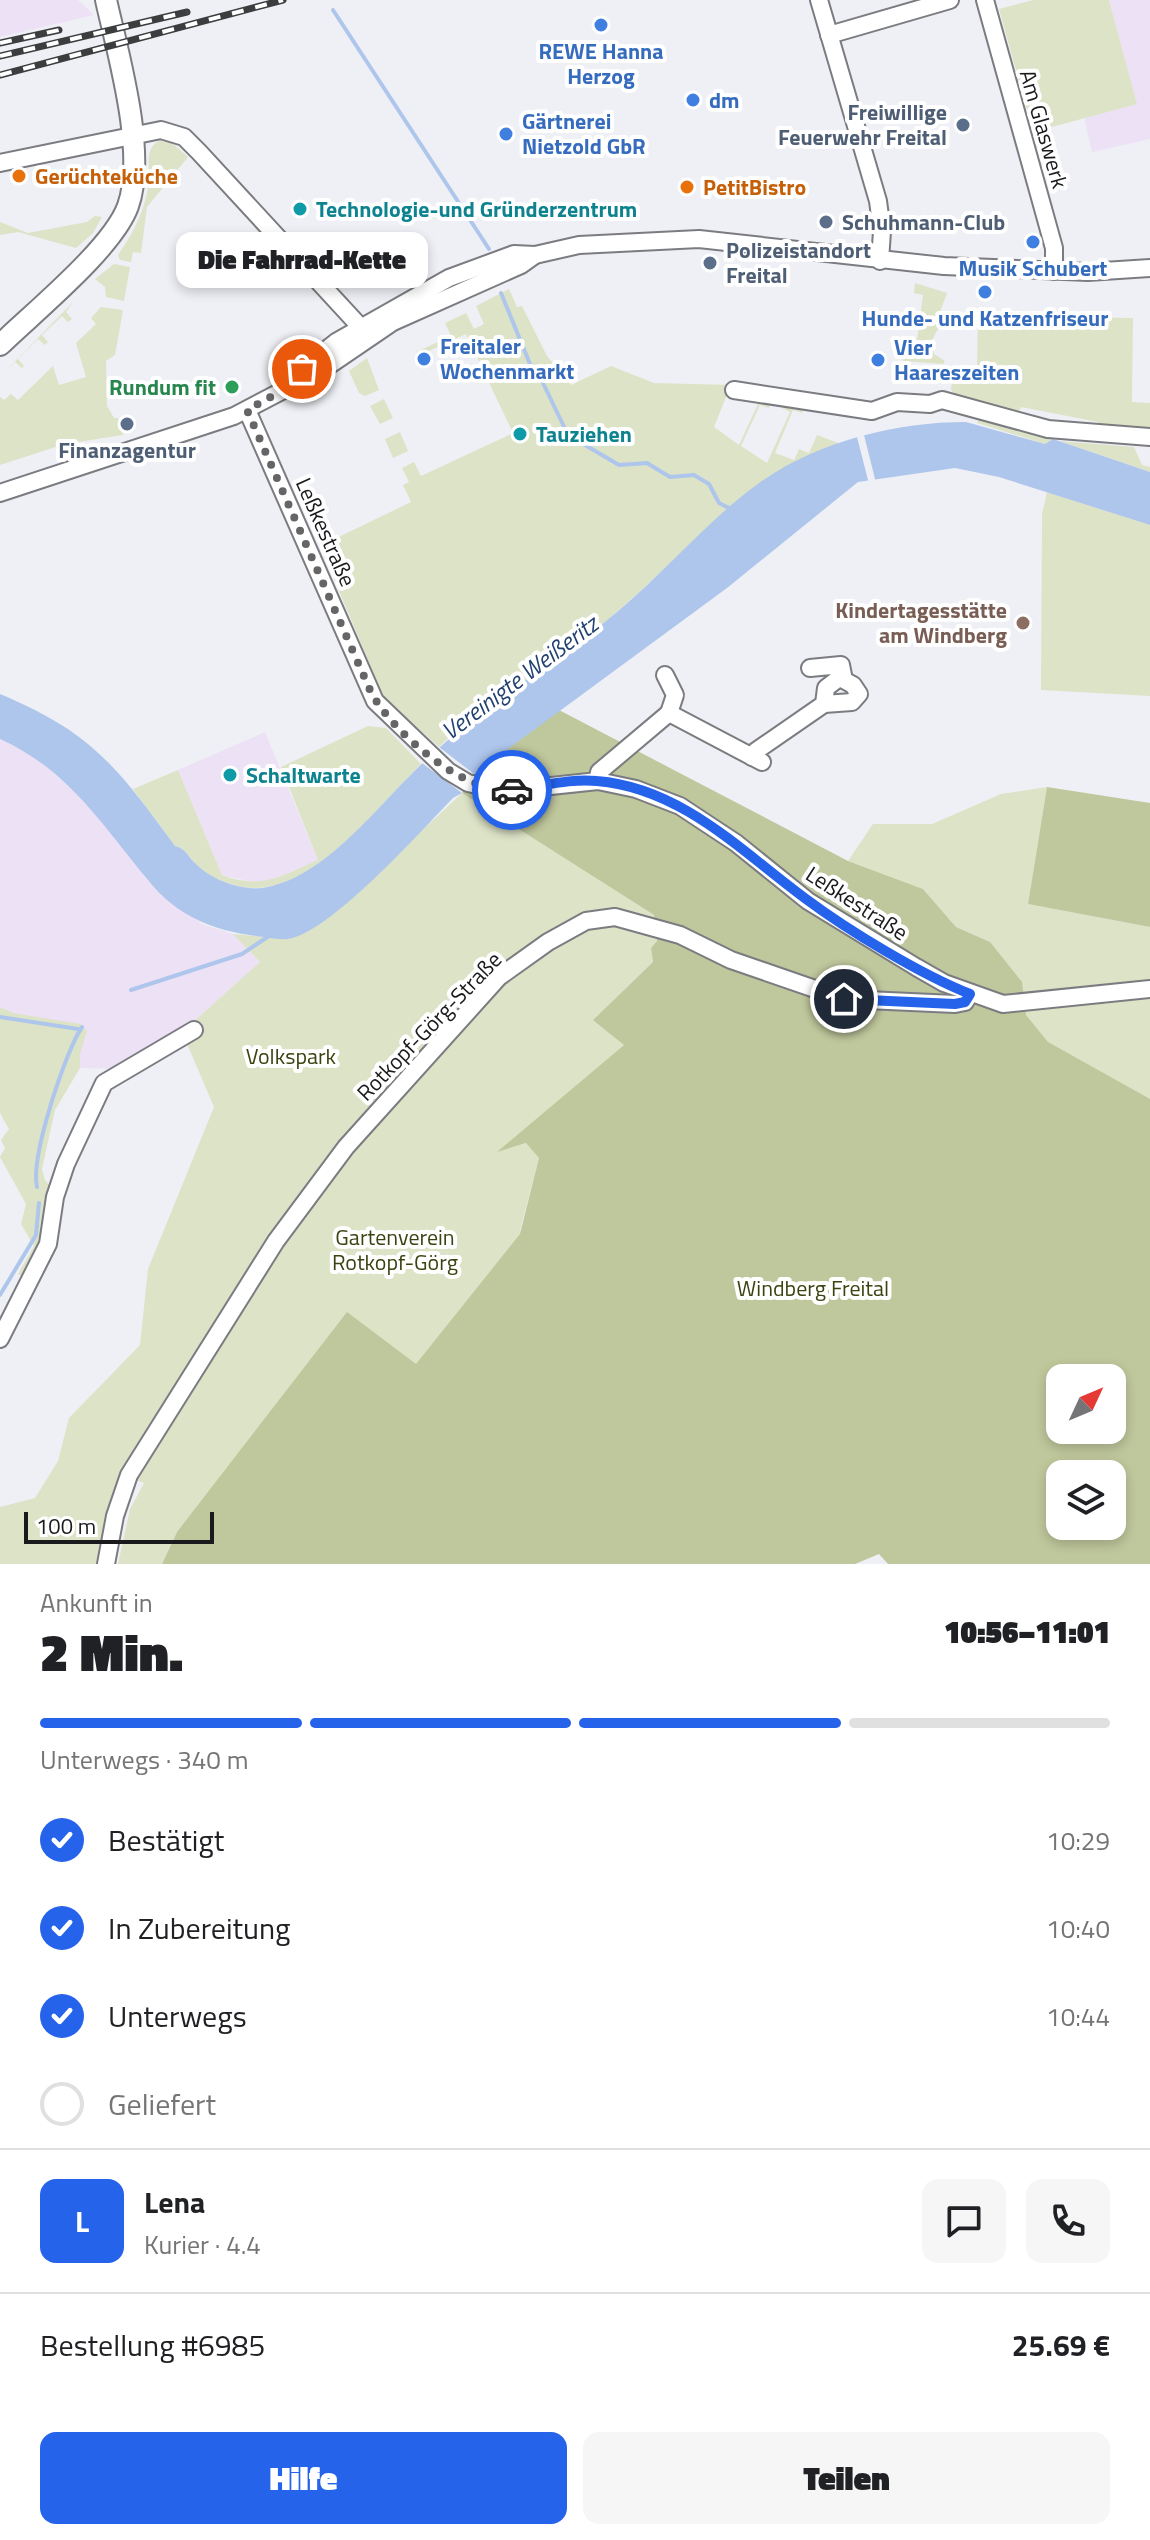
<!DOCTYPE html>
<html lang="de">
<meta charset="utf-8">
<style>
body{margin:0;font-family:"Titillium Web",sans-serif;background:#f6f6f6;color:#202124;height:100vh;display:flex;flex-direction:column;font-size:30px;white-space:nowrap}
*{box-sizing:border-box;margin:0}
p{font-size:26px;color:#757577}
.icon{flex:none;width:44px;height:44px;fill:none;stroke:currentColor;stroke-width:2;stroke-linecap:round;stroke-linejoin:round}
.map{position:relative;height:1564px;overflow:hidden}
.sheet{display:flex;flex-direction:column;background:#fff;flex:1}
.sheet>*{flex:none}
.needle{width:52px;rotate:46deg}
.fabs{position:absolute;left:1046px;top:1364px;display:grid;gap:16px}
.fabs a{display:grid;place-items:center;width:80px;height:80px;border-radius:16px;background:#fff;box-shadow:0 4px 12px #0003;font-size:40px}
.scale{position:absolute;left:24px;bottom:20px;width:190px;box-sizing:border-box;padding-left:8px;border:4px solid #1a1a1c;border-top:0;font-size:22px;line-height:28px;white-space:nowrap;color:#1a1a1c;-webkit-text-stroke:6px #fff;paint-order:stroke}
.pin{position:absolute;display:grid;place-items:center;width:68px;height:68px;color:#fff;margin:-34px;border:4px solid #fff;border-radius:50%;box-shadow:0 2px 8px #0007}
.courier{position:absolute;display:grid;place-items:center;width:80px;height:80px;margin:-40px;border:6px solid #2563eb;border-radius:50%;background:#fff;color:#222;box-shadow:0 2px 10px #0007}
.bubble{position:absolute;height:56px;border-radius:16px;background:#fff;box-shadow:0 4px 12px #0003;font-size:26px;font-weight:800;line-height:56px;text-align:center}
.overview em{font-style:normal;font-weight:800}
.overview div{display:flex;flex-direction:column-reverse}
.overview{display:flex;align-items:center;justify-content:space-between;height:136px;padding:0 40px}
h1{font-size:52px;font-weight:800;line-height:60px}
.bar{display:grid;grid-template-columns:repeat(4,1fr);gap:12px 8px;align-content:center;height:96px;padding:0 40px}
.bar i{height:10px;border-radius:6px;background:#e0e0e0}
.bar .on{background:#2563eb}
.bar p{grid-column:span 4}
.line{display:flex;align-items:center;gap:20px;padding:0 40px;border-top:2px solid #e0e0e0}
.line div{flex:1}
.round{display:grid;place-items:center;flex:none;width:84px;height:84px;border-radius:16px;background:#f6f6f6}
ol{padding:0 40px;list-style:none}
li{display:flex;align-items:center;gap:24px;height:88px}
li p{margin-inline-start:auto}
li .icon{padding:8px;border-radius:50%;background:#2563eb;color:#fff;stroke-width:4}
li:last-child{color:#757577}
li i{width:44px;height:44px;border:4px solid #e0e0e0;border-radius:50%}
.cta{display:flex;gap:16px;margin-top:auto;padding:16px 40px}
.cta a{flex:1;height:92px;border-radius:16px;background:#2563eb;color:#fff;font-size:32px;font-weight:800;line-height:92px;text-align:center}
.cta a+a{background:#f6f6f6;color:#202124}
.map>svg:first-child{display:block}
</style>
<div class="map">
<svg width="1150" height="1564" viewBox="0 0 1150 1564">
<rect width="100%" height="100%" fill="#eff0f5"/>
<g fill="#ede1f5">
<polygon points="0,0 78,0 94,15 0,37"/>
<polygon points="1109,0 1150,0 1150,139 1092,152 1084,117 1137,104"/>
<polygon points="265,732 318,860 262,884 222,875 178,770"/>
<polygon points="0,739 21,748 51,770 95,810 149,882 202,924 233,934 260,962 182,1032 118,1069 80,1068 80,1054 0,1024"/>
</g>
<g fill="#dde3c7" fill-rule="evenodd">
<polygon points="1033,0 1109,0 1137,104 1033,132 999,9"/>
<path d="M159,141L171,142L188,157L147,207L141,253L133,252L131,262L120,260L118,255C134,232 146,209 149,180C150,166 144,149 159,141Z"/>
<polygon points="95,216 102,217 93,233 76,248 18,232 0,235 0,222 28,233 87,222"/>
<polygon points="114,264 130,267 124,301 106,297 105,287 95,279"/>
<polygon points="915,283 947,293 940,312 944,318 932,340 934,354 945,361 943,364 903,361 905,353 915,354 923,295 914,293"/>
<path d="M509,289L517,307L522,306L547,356L571,385L611,366L654,383L731,385L714,427L739,445L758,404L749,400L770,402L769,408L760,405L741,446L767,463L790,412L782,408L783,405L804,407L802,413L793,410L775,453L794,460L799,449L809,453L817,435L841,444C742,479 696,544 619,610C571,653 515,688 462,725L439,747L384,698L320,546L411,502L403,485L409,482L402,468L414,462L421,476L513,433L466,334L418,356L416,352L451,336L445,323L466,313L474,329L484,324L476,306Z"/>
<polygon points="74,301 66,312 72,319 68,322 62,316 42,335 48,342 45,345 38,339 18,359 24,366 22,368 15,362 0,377"/>
<polygon points="101,307 123,310 115,355 106,361 107,406 114,418 118,418 123,435 65,444 0,465 0,397 4,400 11,394 18,400 53,366 59,385 86,377 76,343 96,324 91,318"/>
<polygon points="978,315 1035,316 1035,321 1064,321 1064,317 1133,318 1132,402 1150,403 1150,429 1098,429 1098,422 1021,407 1018,414 954,394 951,389 954,369 977,369"/>
<polygon points="367,358 379,390 365,396 359,393 349,371"/>
<polygon points="384,399 393,418 380,424 370,406"/>
<polygon points="979,418 1053,439 1045,444 977,423"/>
<polygon points="400,432 408,451 393,458 385,439"/>
<polygon points="1059,441 1134,447 1142,465 1150,467 1150,472"/>
<polygon points="1047,492 1150,525 1150,696 1041,690 1042,514"/>
<path d="M368,726L386,728L421,764C376,808 305,906 234,885C222,881 210,877 201,869C190,860 188,849 175,846L133,789L178,770L222,875C263,890 280,876 318,860L281,767Z"/>
<path d="M1047,787L1028,904L1150,927V1564L895,1537L840,1564H213L177,1532L162,1564H118L130,1509L144,1483L124,1475L105,1526L99,1564H0V1507L35,1498L58,1461L69,1418L140,1345L148,1269L214,1107L182,1032L260,962L233,934L289,939L333,914L462,793L654,915L657,941L651,948L653,962L594,1019L624,1045L499,1151L527,1143L539,1158L520,1231L990,942L956,927L923,889L848,861L873,824H932L1001,794ZM1060,1378H1112V1430H1060ZM1060,1474H1112V1526H1060Z"/>
<polygon points="0,1007 13,1013 81,1024 87,1031 80,1054 80,1068 55,1110 51,1128 42,1169 45,1180 53,1189 46,1244 26,1279 18,1274 34,1246 21,1224 26,1204 0,1157 5,1148 1,1140 9,1129 0,1113"/>
</g>
<g fill="#bfc79c" fill-rule="evenodd">
<path d="M559,710L848,861L923,889L956,927L990,942L1022,982L1026,1015L1048,1042L1150,1099V1564H888L879,1554L855,1564H162L177,1532L347,1312L416,1364L520,1234L539,1158L526,1143L497,1152L624,1045L593,1020L653,962L651,948L657,941L654,915L462,793L474,774ZM1060,1378H1112V1430H1060ZM1060,1474H1112V1526H1060Z"/>
<polygon points="1047,787 1150,803 1150,927 1028,904"/>
</g>
<path fill="#aec6eb" d="M966,422L1045,444L1053,439L1150,472V525L999,477L955,468L858,482L727,588L474,774L462,793L453,798C422,830 330,933 288,939C281,940 271,938 264,937C217,932 178,918 148,880C102,825 69,770 0,739V694C93,733 117,767 175,846C187,849 187,856 196,864C212,880 239,890 262,888C326,879 380,802 426,760C484,704 555,664 617,612C665,572 705,523 755,486C814,442 895,422 966,422Z"/>
<g fill="#eff0f5">
<polygon points="864,435 876,483 869,484 857,437"/>
<polygon points="439,747 474,774 462,793 422,763"/>
</g>
<g fill="none" stroke-linecap="round" stroke-linejoin="round">
<g stroke="#aec6eb" stroke-width="4">
<polyline points="333,10 489,249"/>
<polyline points="501,293 530,364 542,381 568,435 619,465 647,463 670,477 694,475 709,484 719,503 733,510"/>
<polyline points="131,990 242,954 269,936"/>
<polyline points="0,1017 78,1029"/>
<path d="M37,1187C30,1157 66,1050 82,1027"/>
<polyline points="0,1295 36,1235 39,1203"/>
</g>
<g stroke="#7b7c81" stroke-width="20">
<g id="minor">
<polyline points="819,0 878,201 882,231 880,261"/>
<polyline points="985,0 1054,248 1054,271"/>
<polyline points="829,35 950,0"/>
<polyline points="0,163 161,130 184,137 199,152 365,332"/>
<polyline points="285,389 302,369 336,342 449,278 514,254 535,255 579,245 699,239 944,266 1088,272 1150,268"/>
<polyline points="734,390 872,411 897,402 930,404 942,400 1048,429 1150,437"/>
<polyline points="247,410 375,701 448,771 468,783 504,791 598,781 636,789 680,806 736,843 808,901 916,967 944,983 1003,1004 1150,989"/>
<polyline points="0,493 234,416 324,369 393,322 521,265 535,255"/>
<polyline points="665,675 675,695 669,713"/>
<polyline points="824,704 852,702 859,694 853,685 840,678"/>
<polyline points="752,757 756,751 824,704 826,688 843,675 841,665 810,668"/>
<polyline points="598,781 599,772 669,713 762,762"/>
<polyline points="0,1339 48,1244 55,1197 66,1164 104,1083 194,1030"/>
<polyline points="106,1564 115,1516 129,1475 276,1241 346,1147 499,977 548,942 586,921 615,917 680,935 731,960 844,999 955,1004 965,1002 970,994"/>
</g>
</g>
<g stroke="#7b7c81" stroke-width="24">
<path id="major" d="M0,345C34,312 113,248 128,206C147,153 118,54 106,0"/>
</g>
<use href="#minor" stroke="#fff" stroke-width="16"/>
<use href="#major" stroke="#fff" stroke-width="20"/>
<g stroke="#3c3d3f" stroke-width="7">
<g id="rail">
<polyline points="0,43 59,30"/>
<polyline points="0,56 187,12"/>
<polyline points="0,75 283,0"/>
</g>
</g>
<use href="#rail" stroke="#fff" stroke-width="4" stroke-dasharray="12" stroke-linecap="butt"/>
</g>
<g fill="none" stroke-linecap="round" stroke-linejoin="round">
<path stroke="#656568" stroke-width="8" stroke-dasharray="0 14.4" d="M302,369L285,389L247,410L370,690C390,731 465,795 512,790"/>
<path stroke="#2563eb" stroke-width="10" d="M512,790C540,787 569,778 597,781C682,788 742,852 806,899C849,931 920,974 970,994L965,1002L955,1004L844,999"/>
</g>
<g fill="#3f7fe0" stroke="#fff" stroke-width="3">
<circle cx="601" cy="25" r="8"/>
<circle cx="693" cy="100" r="8"/>
<circle cx="506" cy="134" r="8"/>
<circle cx="1033" cy="242" r="8"/>
<circle cx="985" cy="292" r="8"/>
<circle cx="424" cy="359" r="8"/>
<circle cx="878" cy="360" r="8"/>
</g>
<g fill="#5c6f8a" stroke="#fff" stroke-width="3">
<circle cx="963" cy="125" r="8"/>
<circle cx="826" cy="222" r="8"/>
<circle cx="710" cy="263" r="8"/>
<circle cx="127" cy="424" r="8"/>
</g>
<g fill="#e8710a" stroke="#fff" stroke-width="3">
<circle cx="19" cy="176" r="8"/>
<circle cx="687" cy="187" r="8"/>
</g>
<g fill="#0f9aa8" stroke="#fff" stroke-width="3">
<circle cx="300" cy="209" r="8"/>
<circle cx="520" cy="434" r="8"/>
<circle cx="230" cy="775" r="8"/>
</g>
<circle fill="#2e9e5b" stroke="#fff" stroke-width="3" cx="232" cy="387" r="8"/>
<circle fill="#8d6e63" stroke="#fff" stroke-width="3" cx="1023" cy="623" r="8"/>
<g text-anchor="middle" stroke-width="8" stroke-linejoin="round" paint-order="stroke">
<g font-size="22" font-weight="bold" fill="#366cbe" stroke="#fff" text-anchor="start">
<text x="601" y="59" text-anchor="middle">REWE Hanna<tspan x="601" dy="25">Herzog</tspan></text>
<text x="709" y="108">dm</text>
<text x="522" y="129">Gärtnerei<tspan x="522" dy="25">Nietzold GbR</tspan></text>
<text x="1033" y="276" text-anchor="middle">Musik Schubert</text>
<text x="985" y="326" text-anchor="middle">Hunde- und Katzenfriseur</text>
<text x="440" y="354">Freitaler<tspan x="440" dy="25">Wochenmarkt</tspan></text>
<text x="894" y="355">Vier<tspan x="894" dy="25">Haareszeiten</tspan></text>
</g>
<g font-size="22" font-weight="bold" fill="#4e5e75" stroke="#fff" text-anchor="start">
<text x="947" y="120" text-anchor="end">Freiwillige<tspan x="947" dy="25">Feuerwehr Freital</tspan></text>
<text x="842" y="230">Schuhmann-Club</text>
<text x="726" y="258">Polizeistandort<tspan x="726" dy="25">Freital</tspan></text>
<text x="127" y="458" text-anchor="middle">Finanzagentur</text>
</g>
<g font-size="22" fill="#1a1a1c" stroke="#fff">
<text transform="translate(1044 129) rotate(74)" y="8">Am Glaswerk</text>
<text transform="translate(326 532) rotate(66)" y="8">Leßkestraße</text>
<text transform="translate(857 903) rotate(33)" y="8">Leßkestraße</text>
<text transform="translate(429 1026) rotate(-46)" y="8">Rotkopf-Görg-Straße</text>
</g>
<g font-size="22" font-weight="bold" fill="#c56008" stroke="#fff" text-anchor="start">
<text x="35" y="184">Gerüchteküche</text>
<text x="703" y="195">PetitBistro</text>
</g>
<g font-size="22" font-weight="bold" fill="#0d838f" stroke="#fff" text-anchor="start">
<text x="316" y="217">Technologie-und Gründerzentrum</text>
<text x="536" y="442">Tauziehen</text>
<text x="246" y="783">Schaltwarte</text>
</g>
<g font-size="22" font-weight="bold" fill="#27864d" stroke="#fff" text-anchor="end">
<text x="216" y="395">Rundum fit</text>
</g>
<g font-size="22" font-weight="bold" fill="#785e54" stroke="#fff" text-anchor="end">
<text x="1007" y="618">Kindertagesstätte<tspan x="1007" dy="25">am Windberg</tspan></text>
</g>
<g font-size="22" fill="#3c4311" stroke="#fff">
<text x="291" y="1064">Volkspark</text>
<text x="395" y="1245">Gartenverein<tspan x="395" dy="25">Rotkopf-Görg</tspan></text>
<text x="813" y="1296">Windberg Freital</text>
</g>
<g font-size="24" font-style="italic" fill="#224170" stroke="#fff">
<text transform="translate(520 678) rotate(-37)" y="8">Vereinigte Weißeritz</text>
</g>
</g>
</svg>
<div class="fabs">
<a><svg class="needle" viewBox="-14 -14 28 28"><path d="M0-13l5 13h-10z" fill="#e53935"/><path d="M0 13l5-13h-10z" fill="#757577"/></svg></a>
<a><svg class="icon" aria-label="layers" viewBox="0 0 24 24"><path d="M12 4l9 5-9 5-9-5zM3 14l9 5 9-5"/></svg></a>
</div>
<div class="scale">100 m</div>
<div class="pin" style="left:302px;top:369px;background:#ea580c"><svg class="icon" aria-label="bag" viewBox="0 0 24 24"><path d="M5 8h14l-1 12H6zM9 8a3 3 0 0 1 6 0"/></svg></div>
<div class="pin" style="left:844px;top:999px;background:#1f2937"><svg class="icon" aria-label="home" viewBox="0 0 24 24"><path d="M3 11l9-7 9 7M6 9v11h12V9"/></svg></div>
<div class="courier" style="left:512px;top:790px"><svg class="icon" aria-label="car" viewBox="0 0 24 24"><path d="M5 17H2v-5l4-1 3-4h7l3 4 3 1v5h-3M9 17h6M6 11h13"/><circle cx="7" cy="17" r="2"/><circle cx="17" cy="17" r="2"/></svg></div>
<div class="bubble" style="left:176px;top:232px;width:252px">Die Fahrrad-Kette</div>
</div>
<section class="sheet">
<div class="overview"><div><h1>2 Min.</h1><p>Ankunft in</p></div><em>10:56–11:01</em></div>
<div class="bar"><i class="on"></i><i class="on"></i><i class="on"></i><i></i><p>Unterwegs · 340 m</p></div>
<ol>
<li><svg class="icon" aria-label="check" viewBox="0 0 24 24"><path d="M5 12l5 5 9-10"/></svg>Bestätigt<p>10:29</p></li>
<li><svg class="icon" aria-label="check" viewBox="0 0 24 24"><path d="M5 12l5 5 9-10"/></svg>In Zubereitung<p>10:40</p></li>
<li><svg class="icon" aria-label="check" viewBox="0 0 24 24"><path d="M5 12l5 5 9-10"/></svg>Unterwegs<p>10:44</p></li>
<li><i></i>Geliefert</li>
</ol>
<div class="line" style="height:144px"><b class="round" style="background:#2563eb;color:#fff">L</b><div><b>Lena</b><p>Kurier · 4.4</p></div><a class="round"><svg class="icon" aria-label="chat" viewBox="0 0 24 24"><path d="M4 5h16v11H9l-5 4z"/></svg></a><a class="round"><svg class="icon" aria-label="phone" viewBox="0 0 24 24"><path d="M5 4h4l2 5-3 2q2 4 5 5l2-3 5 2v4C11 20 4 13 5 4z"/></svg></a></div>
<div class="line" style="height:104px"><div>Bestellung #6985</div><b>25.69 €</b></div>
<div class="cta"><a>Hilfe</a><a>Teilen</a></div>
</section>
